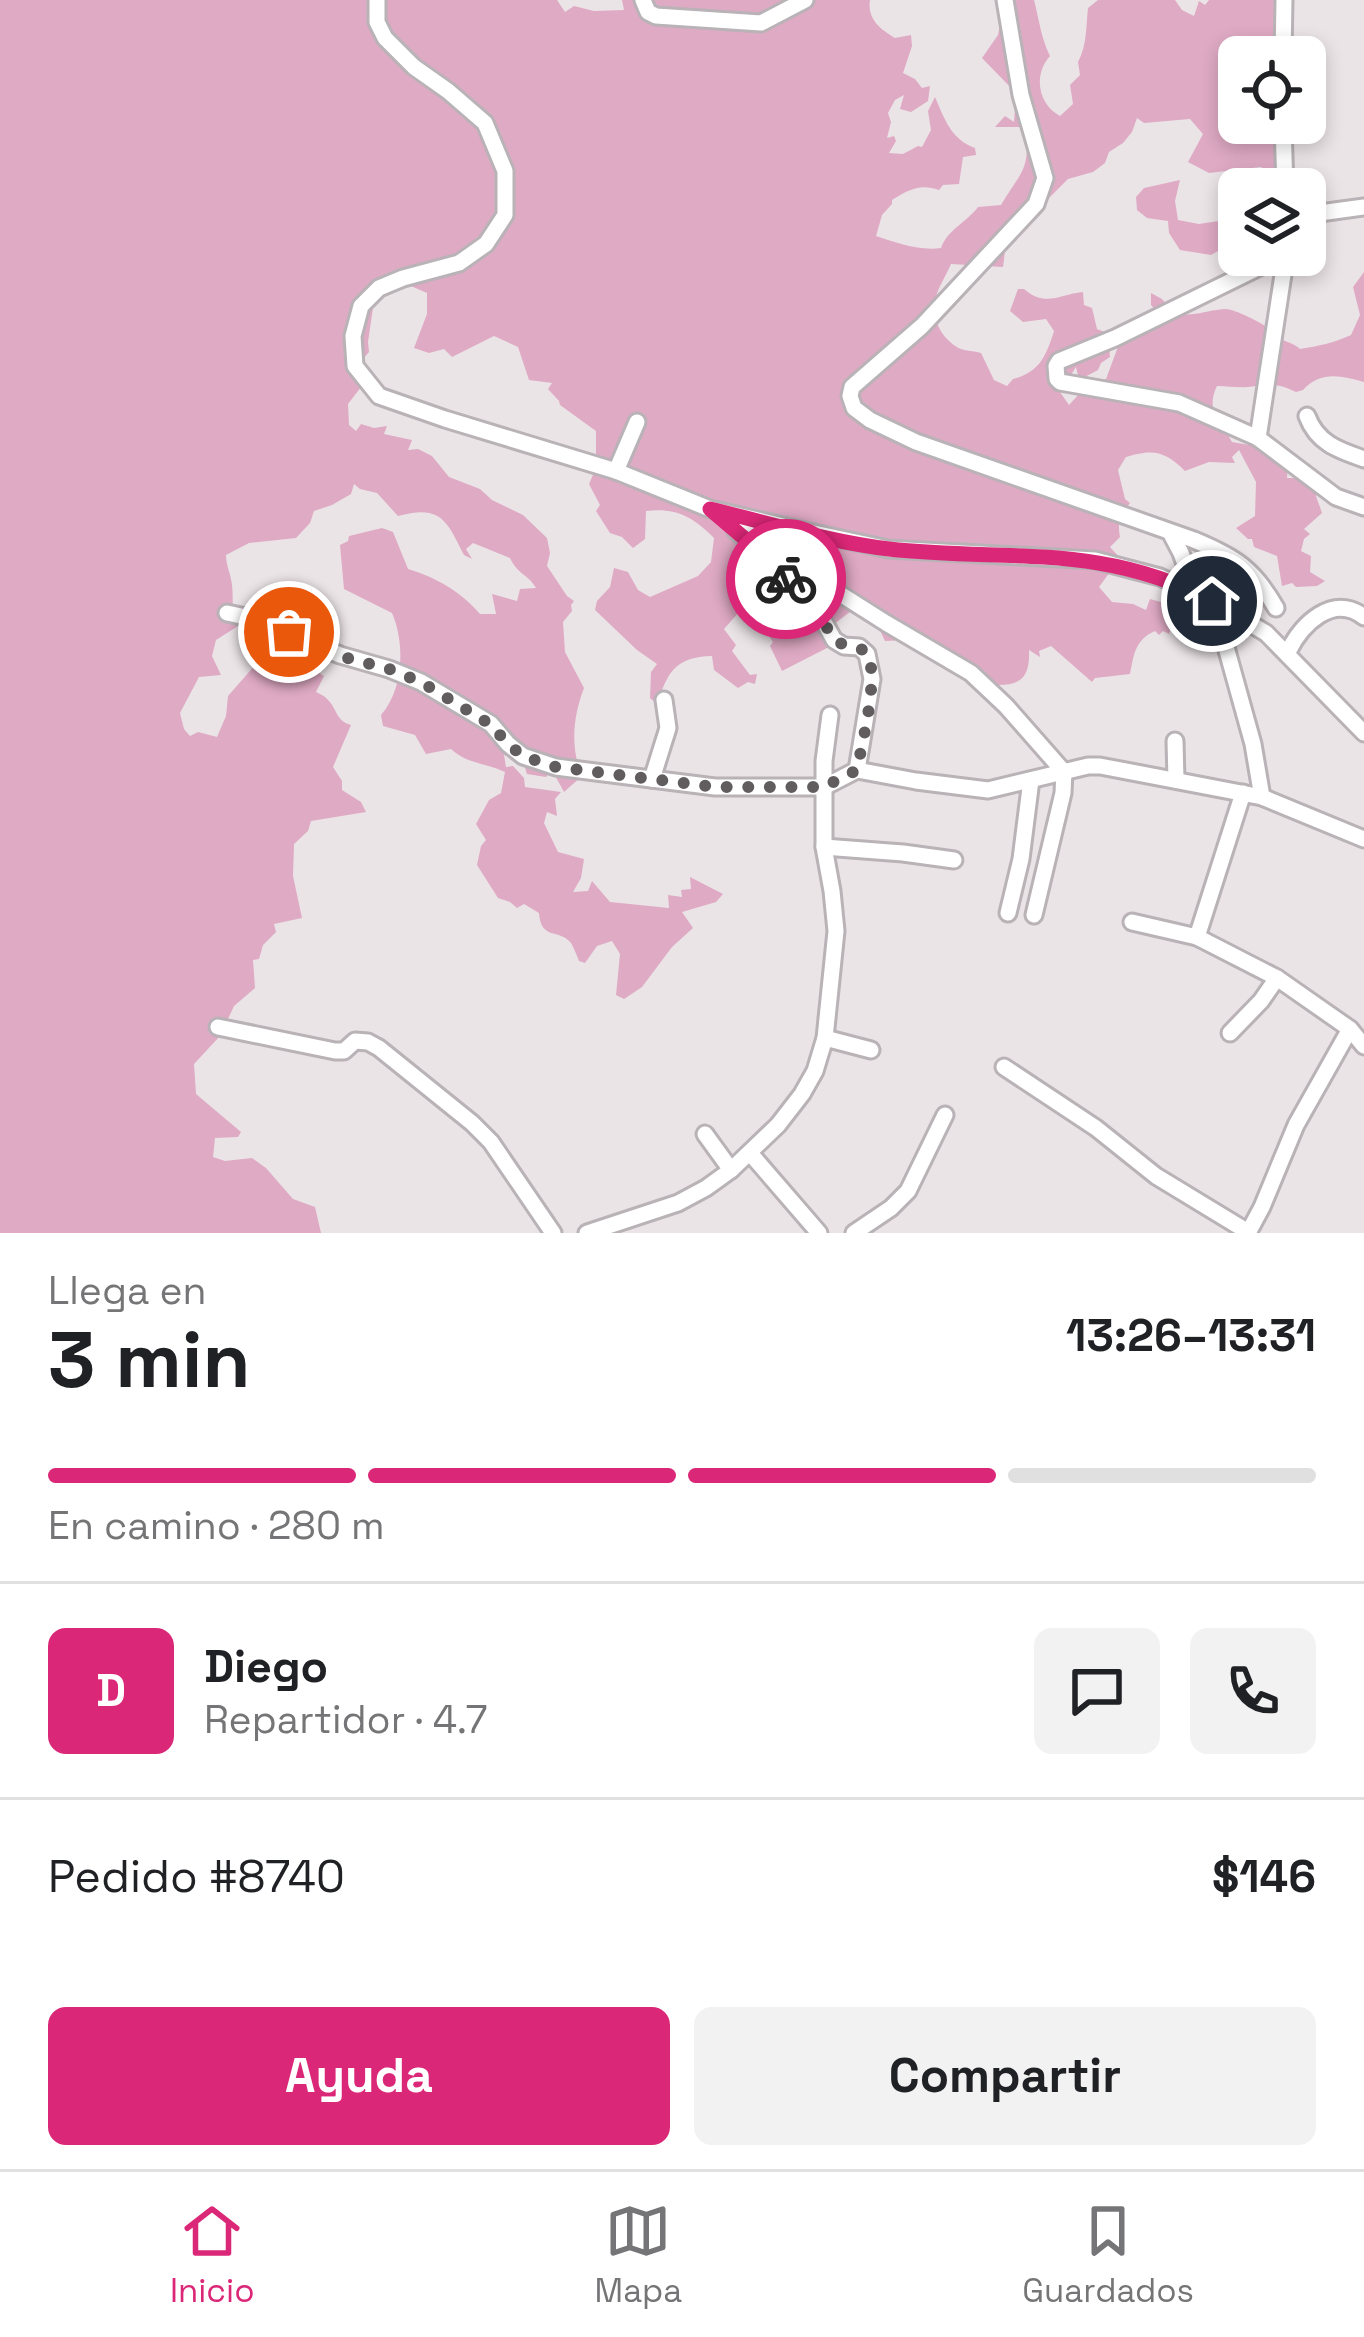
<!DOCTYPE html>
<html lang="es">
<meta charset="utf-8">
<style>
body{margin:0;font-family:"Space Grotesk",sans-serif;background:#f2f2f2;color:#202124;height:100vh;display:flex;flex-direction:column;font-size:45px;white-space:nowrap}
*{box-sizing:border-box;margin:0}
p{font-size:39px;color:#757577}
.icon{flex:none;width:66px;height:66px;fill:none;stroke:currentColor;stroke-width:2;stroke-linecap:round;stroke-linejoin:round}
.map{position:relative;height:1233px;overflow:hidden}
.details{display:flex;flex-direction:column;background:#fff;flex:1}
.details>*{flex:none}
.tools{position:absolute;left:1218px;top:36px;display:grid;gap:24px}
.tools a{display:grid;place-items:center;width:108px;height:108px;border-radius:18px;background:#fff;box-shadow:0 6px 18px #0003;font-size:60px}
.pin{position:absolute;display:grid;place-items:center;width:102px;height:102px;color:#fff;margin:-51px;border:6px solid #fff;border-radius:50%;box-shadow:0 3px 12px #0007}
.courier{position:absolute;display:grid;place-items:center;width:120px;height:120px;margin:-60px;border:9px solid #db2777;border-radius:50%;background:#fff;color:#222;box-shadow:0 3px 15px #0007}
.overview em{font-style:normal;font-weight:700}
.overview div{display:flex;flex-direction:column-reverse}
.overview{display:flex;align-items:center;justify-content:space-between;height:204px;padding:0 48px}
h1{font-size:78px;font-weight:700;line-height:90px}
.bar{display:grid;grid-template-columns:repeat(4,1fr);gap:18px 12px;align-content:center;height:144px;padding:0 48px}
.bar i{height:15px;border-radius:9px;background:#e0e0e0}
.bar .current{background:#db2777}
.bar p{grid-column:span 4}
.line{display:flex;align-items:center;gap:30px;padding:0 48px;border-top:3px solid #e0e0e0}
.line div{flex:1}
.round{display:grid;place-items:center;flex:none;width:126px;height:126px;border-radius:18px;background:#f2f2f2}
.primary-button{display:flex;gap:24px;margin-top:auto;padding:24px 48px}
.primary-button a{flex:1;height:138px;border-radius:18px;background:#db2777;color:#fff;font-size:48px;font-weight:700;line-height:138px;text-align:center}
.primary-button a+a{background:#f2f2f2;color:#202124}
.menu{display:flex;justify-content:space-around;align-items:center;height:168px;border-top:3px solid #e0e0e0;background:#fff;font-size:33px;color:#757577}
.menu a{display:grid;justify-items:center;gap:6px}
.menu .current{color:#db2777}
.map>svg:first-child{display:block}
</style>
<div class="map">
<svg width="1364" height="1233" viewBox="0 0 1364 1233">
<rect width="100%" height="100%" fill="#ebe4e7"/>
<g fill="#dfaac4">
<path d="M0,0H557L565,12L574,6L594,11L624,10L622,0H870C867,19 880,29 895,38L911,35L912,46L903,73L915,79L922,88L930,86L928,101L911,112L900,109L904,95L895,100L888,113L891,122L887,138L894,136L896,141L889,153L903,154L918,146L922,147L931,130L928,111L935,97C945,120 951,139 975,148L976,155L963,157L959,184L943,185L939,190C920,183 908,190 892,200V204L882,215L876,236C897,243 919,251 941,248C948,229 966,223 978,207L1001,205C1022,170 1031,170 1025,127H995L1005,116L1014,122L1016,93L982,58L998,35L1005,0H1034C1039,19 1041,38 1050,56C1033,75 1038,104 1060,116L1073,104L1070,85L1080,75L1078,62C1087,46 1086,26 1088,8L1098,0H1175L1182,10L1194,16L1199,1L1205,5L1209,0H1278L1275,21L1277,57H1239V123H1279L1295,171L1294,189H1263L1270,182L1269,173L1261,167L1209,173L1188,162L1203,134L1190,119L1144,123L1137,118L1132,132L1123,143L1109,152L1105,163L1093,172L1068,179L1043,204L1007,235L1003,267L951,264C946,276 938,287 935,300C930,318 943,341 961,349C967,351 974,351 981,353L994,380L1007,386L1013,379C1040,372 1046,356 1054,331L1046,319L1023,322L1010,311L1018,289H1024C1046,308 1060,294 1083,292L1084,305L1092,308L1097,329L1107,333L1096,341L1109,346L1110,357L1101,363L1098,370L1079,380L1076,367L1060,392L1069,405L1081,392L1088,397L1096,383L1106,379L1119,344L1162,318L1151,305V293L1162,299L1175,314C1199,316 1203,311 1224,309C1235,308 1267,326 1276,333C1278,335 1280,339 1283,340C1289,343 1295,344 1300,349C1319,346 1333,343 1351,335L1360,315L1353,287L1364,272V382C1340,375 1320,371 1303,390L1296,392C1277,382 1268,385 1248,387C1238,388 1227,386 1217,386C1205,410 1220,420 1232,442L1255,446L1288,463L1287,478H1295L1302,472L1317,486L1316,496L1322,513L1304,529L1310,534L1304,539L1301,551L1311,556L1310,572L1325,581L1317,586L1296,587L1292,583L1282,586L1277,556L1254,547L1252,539H1248L1236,528L1255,516L1256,482L1239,450L1232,457L1235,463L1209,462L1185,471C1164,451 1154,449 1126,457L1118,470L1125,499L1130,503C1121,515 1117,522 1120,537L1110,547L1120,558L1099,587L1112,602L1133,604L1146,610L1150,599L1183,608L1174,620L1169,634L1163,631L1159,635L1155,631C1135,640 1134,654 1130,674L1095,678L1092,682L1051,646L1039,651L1040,657L1029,650C1031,691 1007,685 974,684L932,639L885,641L875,620L855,608L829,628L827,648L782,671L770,646L773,642L769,636L773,633L767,614L757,615L753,620L739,612L724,629L736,645L732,651L750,675L757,674L755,684L748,682L738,688L714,670L712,656C676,657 668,671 657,704L650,698L651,672L657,664L637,650L595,610L597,601L610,587L614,568L628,572L638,590L650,597L698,576L711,562L714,538C694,517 675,507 646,511L645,539L633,548L622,537L610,533L596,511L600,505L589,484L596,468V431L560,405L559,401L548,389L552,383L529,380L518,347L494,336L452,357L444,349L429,353L414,348L427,314V293L397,280L386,291L389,294L374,301L368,342L369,352L363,359L361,387L348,404L349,425L356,431L361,424L374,428L387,426L384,434L412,440L408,450L418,449L432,456L449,477L480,489L492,500L523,515L547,538L550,553L547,566L567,596L574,601L571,605L572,611L563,622L565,652L584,688C573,717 570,747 582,776L564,792L552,770L546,777L527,774L521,755L513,758L504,755L506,767L513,766L524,778L525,787L561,792L555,799L557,816L547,812L544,823L558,852L584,859L581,878L573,892L588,891L592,881L610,902L669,908L668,895L682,897L681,890L691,889L690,877L723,894L716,902L682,912L693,928L672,947L642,987L624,999L616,995L620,954L612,941L597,946L585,963L579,961C579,960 572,944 571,943C559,928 541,941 539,913L524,904L517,908L510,902L498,898L477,865L481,846L486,840L476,824L489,800L501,793L505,772C486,763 467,764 451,749L426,754L415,735L383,726L381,715C404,689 405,643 392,613L344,589L340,545L348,541L349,536L382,528L393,532L408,569C437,578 460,591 480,614H496L492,594L517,601L520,589L536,588C529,575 517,574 510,558L473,543L466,549L472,559L464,555C447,521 441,504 398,516L377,493L360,489L354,484L351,494L332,505L314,511L310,523L296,538L249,543L226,555C226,566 231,574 232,585C234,603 230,606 238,626L216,640L212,656L221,675L199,677L180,713L184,729L190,736L198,732L217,737L226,716L228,696L262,657L268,638L302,647L311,655L319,658L314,664L319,673L324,676L316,692C320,694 325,696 328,700C338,710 335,720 351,725L333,767L342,781V790L361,802L366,812L311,821L308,831L294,844L293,876L302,918L274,924L276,932L263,945L259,959L253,960L255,988L234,1006L220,1036L194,1064L196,1094L241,1132L238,1137L215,1138L213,1157L225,1161L252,1158L266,1168L293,1199L315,1207L321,1233H0Z"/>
<polygon points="1180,180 1175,201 1178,220 1199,224 1225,220 1233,210 1239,195 1239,239 1211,255 1180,250 1169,233 1168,221 1147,218 1137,210 1136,197 1144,188"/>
</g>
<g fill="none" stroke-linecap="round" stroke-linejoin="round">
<g stroke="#b9b2b6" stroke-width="21">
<g id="minor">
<polyline points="377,0 377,22 385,38 414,67 448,91 485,123 505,171 505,215 486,244 459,263 403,278 379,288 361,306 353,336 355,366 379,396 445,419 616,471 710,509 809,532 888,549 1095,560 1160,577 1212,601 1266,633 1364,733"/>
<polyline points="643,0 648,12 656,16 761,23 805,0"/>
<path d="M1005,0L1021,95L1045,178L1036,204L922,326L852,387L850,396L854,408L870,420L916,442L1194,540C1235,557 1254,569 1276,608"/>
<polyline points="1283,57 1284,0"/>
<polyline points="1283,123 1285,189"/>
<polyline points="1305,215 1364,207"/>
<polyline points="1284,255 1115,338 1059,361 1056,366 1057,379 1060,382 1179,403 1258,438 1336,497 1364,507"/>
<path d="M1307,416C1317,443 1338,450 1364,459"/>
<polyline points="1258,438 1286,255"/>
<polyline points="616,471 637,422"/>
<polyline points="729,519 762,537 793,564 886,623 971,673 1006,706 1064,772 1063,793 1034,915"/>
<polyline points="735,530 758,550 818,611 834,640 844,646 859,647 867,654 872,679 857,770"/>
<polyline points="1170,532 1181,553 1195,592"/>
<polyline points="227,613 255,619 340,655 389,669 421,682 491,724 508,744 523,756 556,767 715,787 824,787 857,770 916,781 988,790 1088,766 1100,766 1262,797 1364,839"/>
<polyline points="1226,647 1253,744 1262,797"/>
<path d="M1288,652C1301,625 1333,592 1364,617"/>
<polyline points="1175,741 1176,780"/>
<polyline points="652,779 668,728 664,700"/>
<polyline points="824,847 903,853 954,860"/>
<polyline points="1008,913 1021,859 1031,780"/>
<polyline points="1132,922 1197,937 1277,978 1350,1029 1364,1046"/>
<polyline points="1197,937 1243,793"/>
<polyline points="218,1027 335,1051 344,1051 355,1041 368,1042 379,1048 472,1123 491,1142 553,1233"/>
<polyline points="1230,1033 1261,1001 1277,978"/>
<polyline points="825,1038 871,1050"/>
<polyline points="1004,1067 1096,1128 1156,1176 1248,1232"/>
<polyline points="705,1134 731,1170"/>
<polyline points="750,1153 819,1233"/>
<polyline points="587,1233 678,1203 706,1188 731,1170 778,1125 802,1094 815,1071 825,1038 836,931 832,891 824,847 824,761 830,715"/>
<polyline points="854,1233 891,1208 908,1191 945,1115"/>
<polyline points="1248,1233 1262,1207 1296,1125 1350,1029"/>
</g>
</g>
<use href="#minor" stroke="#fff" stroke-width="15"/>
</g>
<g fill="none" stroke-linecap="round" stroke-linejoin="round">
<path stroke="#615d5f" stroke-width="12" stroke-dasharray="0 21.6" d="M289,632L340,656L389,669L421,682L490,724L508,744L523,756L556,767L715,787H824L857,770C861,747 882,668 865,652C855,642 842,649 832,637C827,629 824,620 819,612C810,600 797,589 786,579"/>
<path stroke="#db2777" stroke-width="15" d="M786,579L758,550L710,509C769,523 829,542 889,549C1008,562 1101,542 1212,601"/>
</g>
</svg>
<div class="tools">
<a><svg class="icon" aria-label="locate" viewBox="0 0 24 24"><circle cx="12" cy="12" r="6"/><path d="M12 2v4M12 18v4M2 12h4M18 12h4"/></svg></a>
<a><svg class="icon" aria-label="layers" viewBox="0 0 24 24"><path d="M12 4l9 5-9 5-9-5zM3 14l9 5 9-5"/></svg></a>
</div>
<div class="pin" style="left:289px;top:632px;background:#ea580c"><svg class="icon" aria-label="bag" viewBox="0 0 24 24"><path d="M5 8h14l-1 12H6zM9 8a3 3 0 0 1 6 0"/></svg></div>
<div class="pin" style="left:1212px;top:601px;background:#1f2937"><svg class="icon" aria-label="home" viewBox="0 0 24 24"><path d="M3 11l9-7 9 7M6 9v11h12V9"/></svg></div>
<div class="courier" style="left:786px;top:579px"><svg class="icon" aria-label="bike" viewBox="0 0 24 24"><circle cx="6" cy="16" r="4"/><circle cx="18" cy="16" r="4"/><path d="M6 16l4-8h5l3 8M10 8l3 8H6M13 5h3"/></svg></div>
</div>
<section class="details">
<div class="overview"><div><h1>3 min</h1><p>Llega en</p></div><em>13:26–13:31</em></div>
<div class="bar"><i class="current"></i><i class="current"></i><i class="current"></i><i></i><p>En camino · 280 m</p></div>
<div class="line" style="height:216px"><b class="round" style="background:#db2777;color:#fff">D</b><div><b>Diego</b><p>Repartidor · 4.7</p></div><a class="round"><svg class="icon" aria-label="chat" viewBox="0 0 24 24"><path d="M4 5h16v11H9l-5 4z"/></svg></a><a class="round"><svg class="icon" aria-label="phone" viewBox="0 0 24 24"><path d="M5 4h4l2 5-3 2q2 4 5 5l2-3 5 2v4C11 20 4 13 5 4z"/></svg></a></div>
<div class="line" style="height:156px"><div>Pedido #8740</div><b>$146</b></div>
<div class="primary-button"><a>Ayuda</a><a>Compartir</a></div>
</section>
<nav class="menu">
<a class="current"><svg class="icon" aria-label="home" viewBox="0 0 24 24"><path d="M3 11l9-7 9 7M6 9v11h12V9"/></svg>Inicio</a>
<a><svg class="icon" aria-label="map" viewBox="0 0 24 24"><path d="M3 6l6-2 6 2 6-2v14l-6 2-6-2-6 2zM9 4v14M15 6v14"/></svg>Mapa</a>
<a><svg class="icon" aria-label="saved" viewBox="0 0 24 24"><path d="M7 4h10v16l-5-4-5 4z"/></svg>Guardados</a>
</nav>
